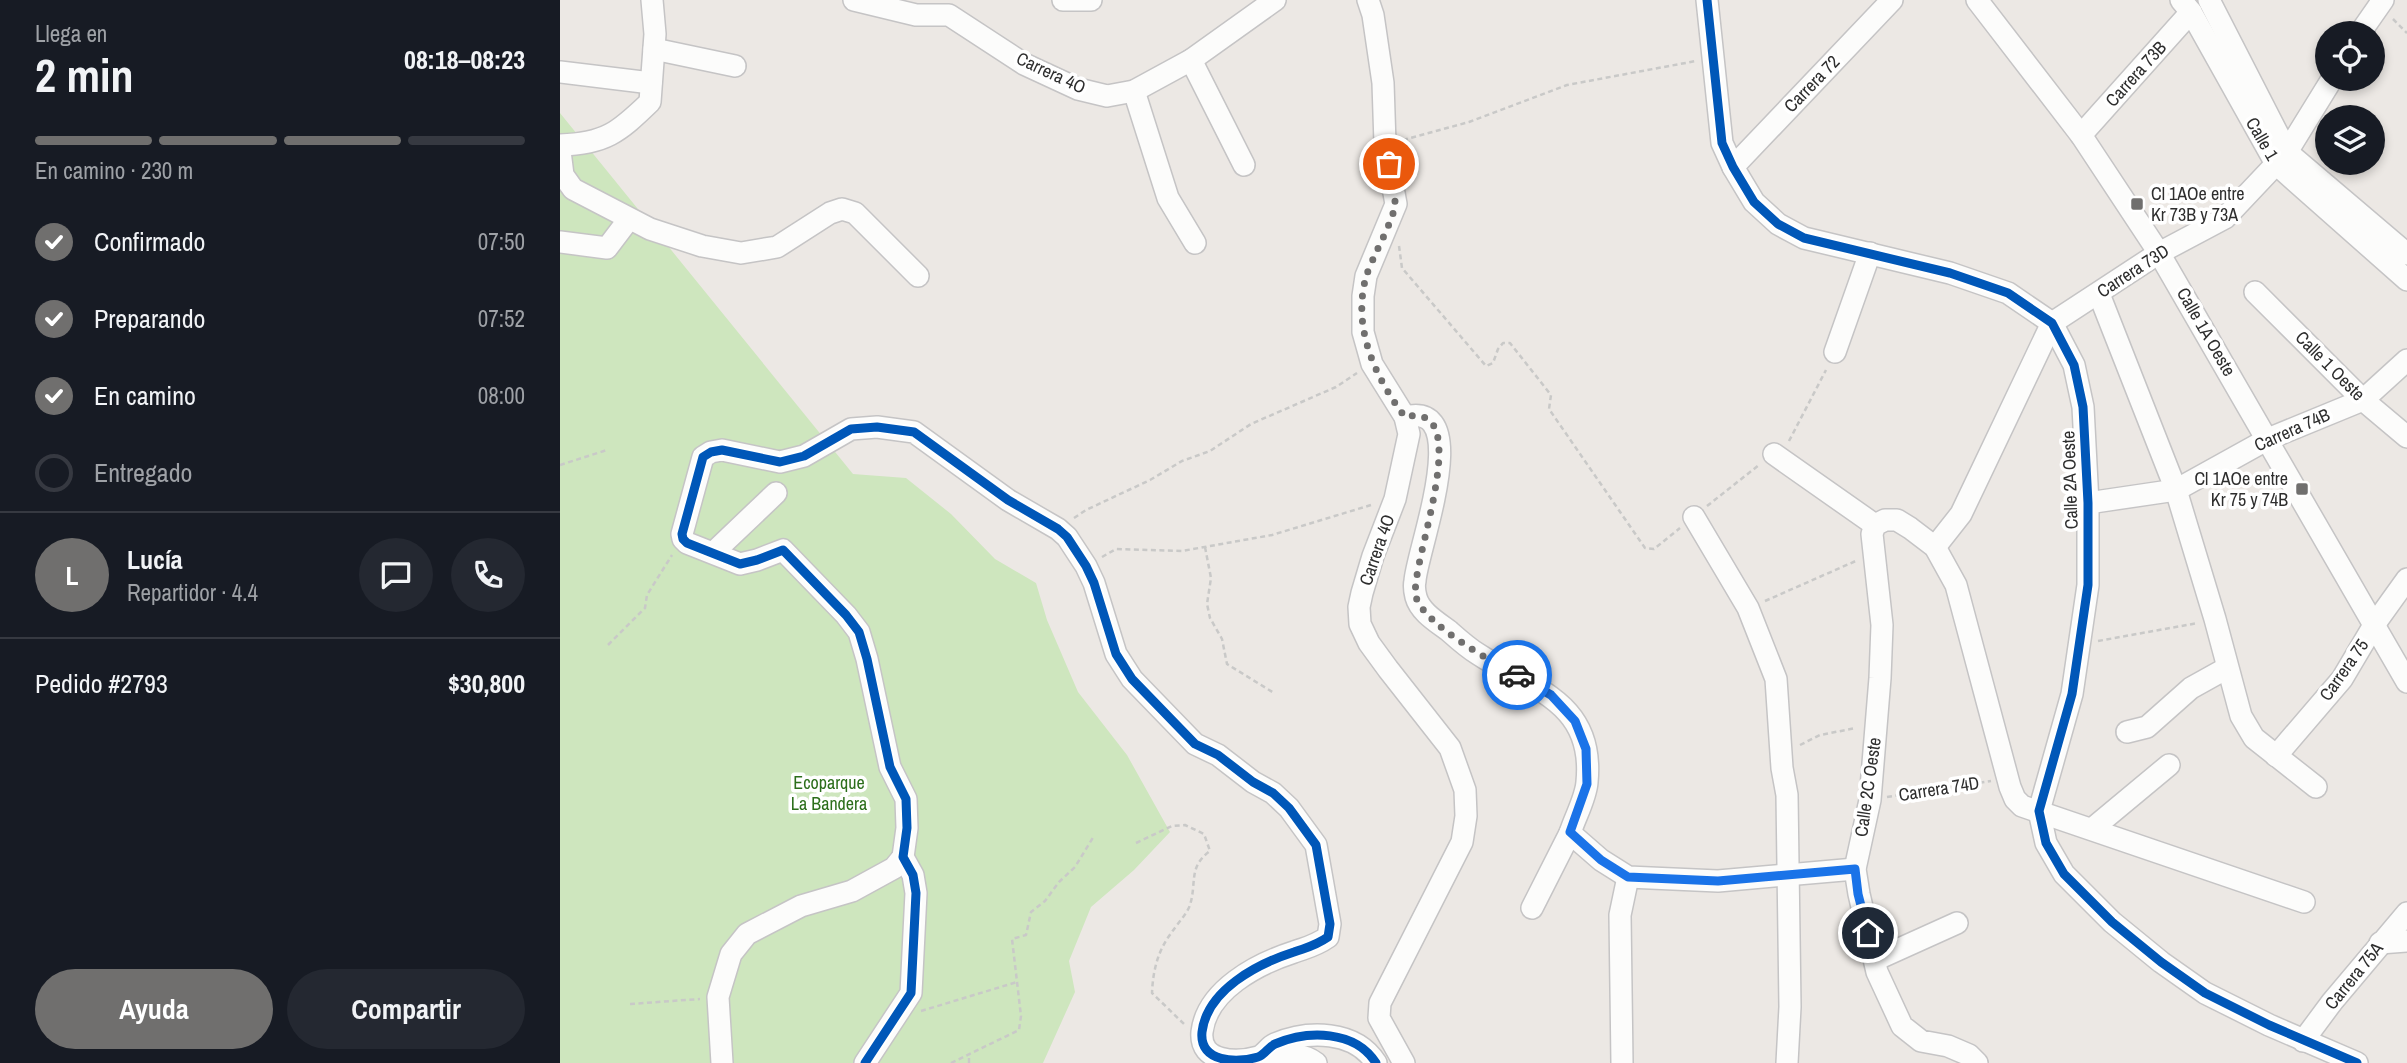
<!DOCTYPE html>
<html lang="es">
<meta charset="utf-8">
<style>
body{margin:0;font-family:"Archivo Narrow",sans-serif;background:#242831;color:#f1f3f6;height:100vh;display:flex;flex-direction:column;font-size:26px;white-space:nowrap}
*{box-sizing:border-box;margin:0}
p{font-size:23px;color:#9ea1a6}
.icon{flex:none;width:38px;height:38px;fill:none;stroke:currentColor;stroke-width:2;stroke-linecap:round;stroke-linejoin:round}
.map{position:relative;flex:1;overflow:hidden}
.panel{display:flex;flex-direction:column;background:#171b24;width:560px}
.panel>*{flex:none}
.buttons{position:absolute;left:1755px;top:21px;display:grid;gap:14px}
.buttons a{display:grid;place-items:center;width:70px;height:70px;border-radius:50%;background:#171b24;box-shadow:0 4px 10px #0003;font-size:35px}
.pin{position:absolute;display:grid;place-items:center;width:60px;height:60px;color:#fff;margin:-30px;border:4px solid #fff;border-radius:50%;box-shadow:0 2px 7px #0007}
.courier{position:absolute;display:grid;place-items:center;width:70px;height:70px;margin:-35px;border:5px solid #1a73e8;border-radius:50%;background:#fff;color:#222;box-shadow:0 2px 9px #0007}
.overview em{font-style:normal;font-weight:800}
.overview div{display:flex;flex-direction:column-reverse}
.overview{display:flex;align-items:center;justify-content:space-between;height:119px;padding:0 35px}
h1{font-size:46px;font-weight:800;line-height:52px}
.bar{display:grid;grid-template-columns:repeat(4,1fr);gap:10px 7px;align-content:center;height:84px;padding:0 35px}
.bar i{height:9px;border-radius:5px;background:#363941}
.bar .selected{background:#706f6e}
.bar p{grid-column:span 4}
.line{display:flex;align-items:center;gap:18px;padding:0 35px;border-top:2px solid #363941}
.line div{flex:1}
.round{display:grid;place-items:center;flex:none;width:74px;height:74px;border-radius:37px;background:#242831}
ol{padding:0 35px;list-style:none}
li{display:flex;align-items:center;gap:21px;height:77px}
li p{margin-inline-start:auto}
li .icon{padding:7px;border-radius:50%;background:#706f6e;color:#fff;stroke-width:4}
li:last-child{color:#9ea1a6}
li i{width:38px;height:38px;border:4px solid #363941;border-radius:50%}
.cta{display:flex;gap:14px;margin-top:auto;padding:14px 35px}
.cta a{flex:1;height:80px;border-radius:42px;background:#706f6e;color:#fff;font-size:28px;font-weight:800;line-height:80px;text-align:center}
.cta a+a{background:#242831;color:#f1f3f6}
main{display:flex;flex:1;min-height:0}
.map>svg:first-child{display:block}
</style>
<main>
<section class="panel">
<div class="overview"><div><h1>2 min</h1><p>Llega en</p></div><em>08:18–08:23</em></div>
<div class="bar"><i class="selected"></i><i class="selected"></i><i class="selected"></i><i></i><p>En camino · 230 m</p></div>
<ol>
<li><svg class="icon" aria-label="check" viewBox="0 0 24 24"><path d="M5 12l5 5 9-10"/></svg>Confirmado<p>07:50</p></li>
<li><svg class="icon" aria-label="check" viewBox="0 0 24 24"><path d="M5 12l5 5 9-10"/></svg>Preparando<p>07:52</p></li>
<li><svg class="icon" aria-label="check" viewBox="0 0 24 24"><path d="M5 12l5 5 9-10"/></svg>En camino<p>08:00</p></li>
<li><i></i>Entregado</li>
</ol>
<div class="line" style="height:126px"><b class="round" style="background:#706f6e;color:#fff">L</b><div><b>Lucía</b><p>Repartidor · 4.4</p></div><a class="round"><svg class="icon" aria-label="chat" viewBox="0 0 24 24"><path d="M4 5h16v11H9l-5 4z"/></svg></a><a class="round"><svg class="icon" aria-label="phone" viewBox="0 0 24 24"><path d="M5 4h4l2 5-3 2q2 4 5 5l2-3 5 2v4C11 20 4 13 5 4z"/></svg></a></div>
<div class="line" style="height:91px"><div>Pedido #2793</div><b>$30,800</b></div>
<div class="cta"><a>Ayuda</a><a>Compartir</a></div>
</section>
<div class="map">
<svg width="1847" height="1063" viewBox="0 0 1847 1063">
<rect width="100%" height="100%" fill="#ece8e4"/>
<polygon fill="#cee6be" points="0,113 293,474 346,478 391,514 435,559 476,583 487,620 518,692 567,755 610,832 574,870 531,907 509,961 515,992 483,1063 0,1063"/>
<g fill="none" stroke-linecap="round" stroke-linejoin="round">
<g stroke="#c5c4c5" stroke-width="24">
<g id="minor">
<polyline points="294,0 356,15 389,15 464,64 518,89 547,96 574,91 631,60 715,0"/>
<polyline points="503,0 531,0"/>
<polyline points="808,0 813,15 823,83 825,144 836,204 806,276 803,296 803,332 812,364 845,417 849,434 835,499 813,556 802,593 799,607 800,624 809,643 828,669 890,748 905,790 906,816 902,842 820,1003 819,1018 844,1063"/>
<polyline points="1147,0 1162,143 1173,167 1194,202 1218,224 1244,238 1390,273 1448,293 1492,323 1514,365 1523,407 1528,503 1528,585 1512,694 1479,811 1486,843 1504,874 1552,922 1601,962 1645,993 1709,1025 1797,1063"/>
<polyline points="1417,0 1521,135 1599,253 1847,682"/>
<polyline points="1621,0 1631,12 1716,164 1847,280"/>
<polyline points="1649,0 1727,152 1847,254"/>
<polyline points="1800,33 1823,0"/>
<polyline points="94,49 175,66"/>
<polyline points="631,60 684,165"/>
<polyline points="0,72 91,83"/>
<polyline points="574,91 608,198 635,243"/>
<polyline points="1521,135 1631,12"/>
<path d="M0,145C45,144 59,132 90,102L95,34L92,0"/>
<polyline points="0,151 3,175 13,189 90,229 142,246 181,253 217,247 270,213 282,209 295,213 358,276"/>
<polyline points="1727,152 1772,79"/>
<polyline points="1173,167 1332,0"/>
<polyline points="0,242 47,248 69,219"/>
<polyline points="1695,292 1803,400 1847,437"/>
<polyline points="1539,294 1616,490 1655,619 1681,716 1694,738 1756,787"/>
<polyline points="1492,323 1599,253 1665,218 1716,164"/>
<polyline points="1275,352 1310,253"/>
<path d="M845,417C916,399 856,553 855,581C854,585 855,593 856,597C860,612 877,622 889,631C898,639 908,648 918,654C971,689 1035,701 1027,782C1026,798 1015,817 1010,833L1041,860L1068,877L1158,881L1295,869"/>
<polyline points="1214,454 1315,525"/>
<polyline points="1528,503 1616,490 1708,439 1803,400 1847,360"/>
<polyline points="1134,517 1188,608 1216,679 1222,768 1227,795 1230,1007 1227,1063"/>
<polyline points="1375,547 1401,514 1492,323"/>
<polyline points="154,552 216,493"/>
<polyline points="1567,732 1587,727 1631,688 1667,668"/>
<polyline points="1716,756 1782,679 1814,625 1847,579"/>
<polyline points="1532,829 1609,765"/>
<polyline points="972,908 1010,833"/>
<polyline points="1820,943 1847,941"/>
<polyline points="1315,960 1397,923"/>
<polyline points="1743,1041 1772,1002 1847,913"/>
<path d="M704,1057C722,1055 741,1051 756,1063"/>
<polyline points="162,1063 158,997 171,954 187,934 241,906 292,891 334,868 343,857"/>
<path d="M305,1063L351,993L356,893L353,875L343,857L347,828L346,799L330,767L307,659L299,632L286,615L223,550L197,560L180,564L127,543L123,539L122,534L143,457L151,452L162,450L220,462L244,456L291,429L317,427L354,432L448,500L498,529L507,537L526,566L534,583L556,654L572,679L635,744L658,755L693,782L713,793L729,808L756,845L770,924L768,937C755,946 748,947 734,952C697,964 647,990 642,1032C639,1063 677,1063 698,1057C705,1055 708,1047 715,1044C748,1030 795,1030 816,1063"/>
<polyline points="1062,1063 1060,915 1068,877"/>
<polyline points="1417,1063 1409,1055 1388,1046 1361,1041 1342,1026 1317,972 1299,894 1295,869 1310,800 1320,678 1322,625 1312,534 1315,525 1325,520 1337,520 1350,528 1375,547 1396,585 1450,787 1455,799 1462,806 1744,902"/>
</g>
</g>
<g stroke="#c9c9c8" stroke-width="2.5" stroke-dasharray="5 3.5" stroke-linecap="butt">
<polyline points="1833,19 1847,33"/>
<polyline points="843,140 909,122 1007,85 1136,61"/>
<polyline points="839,246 842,268 926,366 933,363 938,349 943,343 950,343 991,395 989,409 1085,548 1094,549 1120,528"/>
<polyline points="1229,441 1266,370"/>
<polyline points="0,465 47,450"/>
<polyline points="1147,506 1199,465"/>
<polyline points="514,518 526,510 590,480 622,461 650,451 691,424 776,387 797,373"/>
<polyline points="645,547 651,578 647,604 650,618 662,639 667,664 714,693"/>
<polyline points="542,557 556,549 622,551 712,535 811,505"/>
<polyline points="1205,601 1298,560"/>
<polyline points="1538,641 1638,623"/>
<polyline points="48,645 85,608 87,595 112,555"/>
<polyline points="1240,745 1260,735 1296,728"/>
<polyline points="1327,797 1431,781"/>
<path d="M576,843L612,826L625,825L644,834L650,851C628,867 637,882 630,905C627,914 617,924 612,932C598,950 593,970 592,993L624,1024"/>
<polyline points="70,1004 140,999"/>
<polyline points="361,1011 457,982"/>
<polyline points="391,1063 459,1030 461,1016 452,939 466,935 471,912 485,901 499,882 515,867 534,836"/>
<polyline points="409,1063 409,1055"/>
</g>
<use href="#minor" stroke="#fcfcfb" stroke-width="21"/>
<g stroke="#fff" stroke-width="13">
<g id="cycleway">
<polyline points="1147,0 1162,143 1173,167 1194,202 1218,224 1244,238 1390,273 1448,293 1492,323 1514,365 1523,407 1528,503 1528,585 1512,694 1479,811 1486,843 1504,874 1552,922 1601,962 1645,993 1709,1025 1797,1063"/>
<path d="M305,1063L351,993L356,893L353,875L343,857L347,828L346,799L330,767L307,659L299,632L286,615L223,550L197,560L180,564L127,543L123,539L122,534L143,457L151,452L162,450L220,462L244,456L291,429L317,427L354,432L448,500L498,529L507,537L526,566L534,583L556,654L572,679L635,744L658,755L693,782L713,793L729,808L756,845L770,924L768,937C755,946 748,947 734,952C697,964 647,990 642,1032C639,1063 677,1063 698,1057C705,1055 708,1047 715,1044C748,1030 795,1030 816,1063"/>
</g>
</g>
<use href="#cycleway" stroke="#0057b8" stroke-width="9"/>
</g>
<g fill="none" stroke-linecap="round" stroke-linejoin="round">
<path stroke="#706f6e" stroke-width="7" stroke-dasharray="0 12.6" d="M829,164C831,176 835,189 835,202C836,217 811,259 806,277C792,328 815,377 845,417C919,399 848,567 856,597C864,624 932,662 957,675"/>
<polyline stroke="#1a73e8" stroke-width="9" points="957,675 991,695 1015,721 1026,749 1027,784 1010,832 1041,860 1068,877 1158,881 1295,869 1298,894 1308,933"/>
</g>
<g fill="#706f6e" stroke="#fff" stroke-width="2.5">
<rect x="1570" y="197" width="14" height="14" rx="3.5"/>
<rect x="1735" y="482" width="14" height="14" rx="3.5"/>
</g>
<g text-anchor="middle" stroke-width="7" stroke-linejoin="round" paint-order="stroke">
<g font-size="18" fill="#2e2e2e" stroke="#fff">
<text transform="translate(491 73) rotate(25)" y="6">Carrera 4O</text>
<text transform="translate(1576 74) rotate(-48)" y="6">Carrera 73B</text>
<text transform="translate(1252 84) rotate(-46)" y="6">Carrera 72</text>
<text transform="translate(1702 139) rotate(60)" y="6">Calle 1</text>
<text transform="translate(1573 271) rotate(-33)" y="6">Carrera 73D</text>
<text transform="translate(1646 332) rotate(60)" y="6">Calle 1A Oeste</text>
<text transform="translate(1770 366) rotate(45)" y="6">Calle 1 Oeste</text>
<text transform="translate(1732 430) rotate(-24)" y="6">Carrera 74B</text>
<text transform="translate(1510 480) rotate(-92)" y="6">Calle 2A Oeste</text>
<text transform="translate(817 550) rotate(-71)" y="6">Carrera 4O</text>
<text transform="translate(1784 670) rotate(-55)" y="6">Carrera 75</text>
<text transform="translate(1308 787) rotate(-82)" y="6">Calle 2C Oeste</text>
<text transform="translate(1379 789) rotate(-9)" y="6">Carrera 74D</text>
<text transform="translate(1794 976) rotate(-51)" y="6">Carrera 75A</text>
</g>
<g font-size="18" fill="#2e2e2e" stroke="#fff" text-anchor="start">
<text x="1591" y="200">Cl 1AOe entre<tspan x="1591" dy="21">Kr 73B y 73A</tspan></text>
<text x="1728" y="485" text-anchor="end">Cl 1AOe entre<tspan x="1728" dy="21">Kr 75 y 74B</tspan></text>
</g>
<g font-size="18" fill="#2c6e1b" stroke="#fff">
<text x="269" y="789">Ecoparque<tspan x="269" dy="21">La Bandera</tspan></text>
</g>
</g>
</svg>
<div class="buttons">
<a><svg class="icon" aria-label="locate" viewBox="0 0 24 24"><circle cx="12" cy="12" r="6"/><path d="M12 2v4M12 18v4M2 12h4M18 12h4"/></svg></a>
<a><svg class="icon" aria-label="layers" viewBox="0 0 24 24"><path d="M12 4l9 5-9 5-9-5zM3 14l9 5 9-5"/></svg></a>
</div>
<div class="pin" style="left:829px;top:164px;background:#ea580c"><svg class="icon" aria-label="bag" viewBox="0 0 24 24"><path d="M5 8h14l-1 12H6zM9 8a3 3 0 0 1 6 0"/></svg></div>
<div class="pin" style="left:1308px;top:933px;background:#1f2937"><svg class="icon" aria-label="home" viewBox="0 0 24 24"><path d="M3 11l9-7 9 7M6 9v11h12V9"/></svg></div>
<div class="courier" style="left:957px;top:675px"><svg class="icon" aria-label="car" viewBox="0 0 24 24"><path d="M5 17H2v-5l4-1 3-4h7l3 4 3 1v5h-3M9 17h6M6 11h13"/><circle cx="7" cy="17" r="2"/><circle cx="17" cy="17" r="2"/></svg></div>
</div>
</main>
